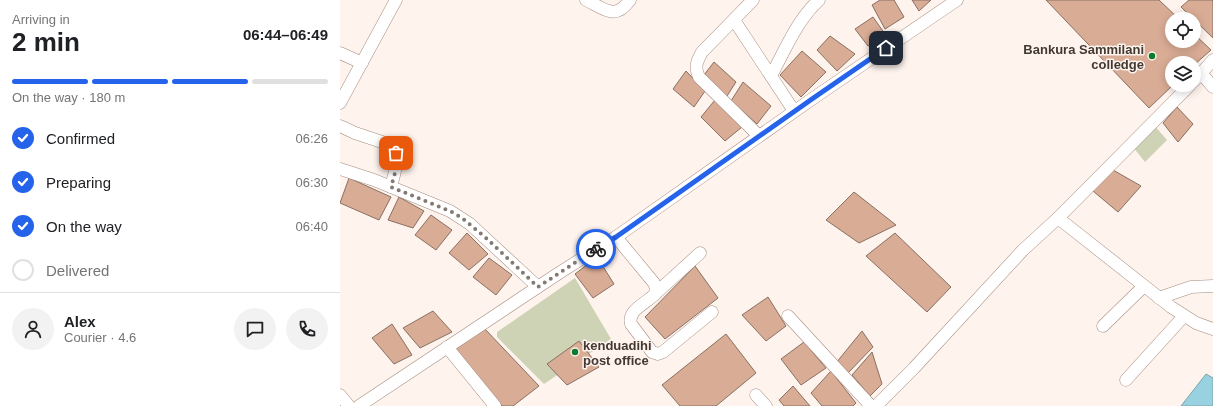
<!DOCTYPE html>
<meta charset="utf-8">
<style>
body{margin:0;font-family:Arial,sans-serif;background:#f2f2f2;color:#202124;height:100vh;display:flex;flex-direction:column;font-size:15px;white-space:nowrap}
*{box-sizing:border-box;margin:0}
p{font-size:13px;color:#757577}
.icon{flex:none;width:22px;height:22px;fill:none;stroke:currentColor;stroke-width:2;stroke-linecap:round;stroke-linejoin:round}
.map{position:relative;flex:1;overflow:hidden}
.drawer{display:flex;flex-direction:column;background:#fff;width:340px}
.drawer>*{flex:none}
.controls{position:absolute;left:825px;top:12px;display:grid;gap:8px}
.controls a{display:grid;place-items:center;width:36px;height:36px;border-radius:50%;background:#fff;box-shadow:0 2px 10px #0003;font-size:20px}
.pin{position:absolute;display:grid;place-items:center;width:34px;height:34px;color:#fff;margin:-17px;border-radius:8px;box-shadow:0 2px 6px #0006}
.courier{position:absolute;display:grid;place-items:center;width:40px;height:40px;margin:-20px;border:3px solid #2563eb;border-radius:50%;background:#fff;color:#222;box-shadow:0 1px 5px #0007}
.headline em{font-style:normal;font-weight:700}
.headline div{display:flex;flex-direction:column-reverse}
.headline{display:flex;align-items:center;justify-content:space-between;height:68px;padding:0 12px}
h1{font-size:26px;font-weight:700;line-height:30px}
.bar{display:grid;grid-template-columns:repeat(4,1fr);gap:6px 4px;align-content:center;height:48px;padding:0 12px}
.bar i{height:5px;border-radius:3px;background:#e0e0e0}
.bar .active{background:#2563eb}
.bar p{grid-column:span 4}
.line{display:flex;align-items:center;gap:10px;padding:0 12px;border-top:1px solid #e0e0e0}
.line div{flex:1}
.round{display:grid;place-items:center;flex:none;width:42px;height:42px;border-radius:21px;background:#f2f2f2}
ol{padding:0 12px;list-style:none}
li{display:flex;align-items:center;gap:12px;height:44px}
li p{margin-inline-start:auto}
li .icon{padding:4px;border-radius:50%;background:#2563eb;color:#fff;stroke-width:4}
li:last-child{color:#757577}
li i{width:22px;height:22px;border:2px solid #e0e0e0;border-radius:50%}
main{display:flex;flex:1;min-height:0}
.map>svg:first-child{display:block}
</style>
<main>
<section class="drawer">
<div class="headline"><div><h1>2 min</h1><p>Arriving in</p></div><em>06:44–06:49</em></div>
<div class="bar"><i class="active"></i><i class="active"></i><i class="active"></i><i></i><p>On the way · 180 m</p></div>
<ol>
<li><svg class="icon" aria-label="check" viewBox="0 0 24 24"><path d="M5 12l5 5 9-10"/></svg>Confirmed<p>06:26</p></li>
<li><svg class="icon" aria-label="check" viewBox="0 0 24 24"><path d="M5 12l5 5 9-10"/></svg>Preparing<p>06:30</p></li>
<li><svg class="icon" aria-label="check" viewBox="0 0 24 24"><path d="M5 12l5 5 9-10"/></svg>On the way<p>06:40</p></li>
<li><i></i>Delivered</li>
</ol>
<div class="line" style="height:72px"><a class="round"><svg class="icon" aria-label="person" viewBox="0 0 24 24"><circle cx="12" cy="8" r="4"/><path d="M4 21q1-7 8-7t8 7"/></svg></a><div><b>Alex</b><p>Courier · 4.6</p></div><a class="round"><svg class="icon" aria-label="chat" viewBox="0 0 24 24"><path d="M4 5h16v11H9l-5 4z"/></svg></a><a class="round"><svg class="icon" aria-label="phone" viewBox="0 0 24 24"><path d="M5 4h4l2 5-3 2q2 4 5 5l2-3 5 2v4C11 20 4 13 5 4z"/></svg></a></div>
</section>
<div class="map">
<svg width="873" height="406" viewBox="0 0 873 406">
<rect width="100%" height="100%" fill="#fef3ed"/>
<g fill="#ced3b6">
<polygon points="814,125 827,140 805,162 793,147"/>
<polygon points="235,278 271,339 204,384 157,337 157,332"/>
</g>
<polygon fill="#98d1df" stroke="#7ea3ab" points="866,374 873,378 873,406 841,406"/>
<g fill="#d9ac95" stroke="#887063">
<polygon points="540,0 554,0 564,17 545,29 532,5"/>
<polygon points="572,0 591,0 579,11"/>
<polygon points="706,0 819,0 839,19 832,19 832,41 854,41 854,34 871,50 854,65 854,63 832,63 832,85 833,85 809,108"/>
<polygon points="849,0 872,0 873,1 873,38 841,7"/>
<polygon points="533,17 545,34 528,46 515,29"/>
<polygon points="490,36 515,54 497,71 477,50"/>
<polygon points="462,51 486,72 461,97 440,75"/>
<polygon points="374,62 396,82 387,96 364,75"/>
<polygon points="346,71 365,91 354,107 333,89"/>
<polygon points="403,82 431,106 417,124 391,101"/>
<polygon points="375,100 402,127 385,141 361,117"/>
<polygon points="837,107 853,124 838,142 823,123"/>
<polygon points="773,170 801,186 778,212 753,191"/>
<polygon points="9,178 51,197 39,220 0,203"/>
<polygon points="514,192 556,225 519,243 486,220"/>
<polygon points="59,197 84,211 73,228 48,220"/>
<polygon points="91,215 112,230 96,250 75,235"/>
<polygon points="127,233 148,254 129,270 109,253"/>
<polygon points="555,233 611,287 587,312 526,256"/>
<polygon points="257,257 274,284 253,298 235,274"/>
<polygon points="149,258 172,275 156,295 133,277"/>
<polygon points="355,266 378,298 325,339 305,317"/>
<polygon points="428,297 446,326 426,341 402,315"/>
<polygon points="93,311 112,332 80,348 63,328"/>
<polygon points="52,324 72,355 54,364 32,338"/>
<polygon points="144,328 199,386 173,406 162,406 116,349"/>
<polygon points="522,331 533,347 507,374 496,363"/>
<polygon points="386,334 416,373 376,406 340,406 322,385"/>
<polygon points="239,341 259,367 227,385 207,364"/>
<polygon points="464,342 486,368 461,385 441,359"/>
<polygon points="532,352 542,384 530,396 512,375"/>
<polygon points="491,371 516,403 513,406 482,406 471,393"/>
<polygon points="453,386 470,406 444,406 439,400"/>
</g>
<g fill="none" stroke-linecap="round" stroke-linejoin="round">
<g stroke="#a68d81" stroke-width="13">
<g id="street">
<path d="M246,0C265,9 275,21 290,0"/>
<path d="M413,0L362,52C357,61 354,67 359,77L419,136"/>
<polyline points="394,20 454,111"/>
<polyline points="0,53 22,63"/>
<polyline points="861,73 873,87"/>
<path d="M431,76C445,50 457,20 479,0"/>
<polyline points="854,81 873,60"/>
<polyline points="0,103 56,0"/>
<path d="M0,126L15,133L51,145C60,160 55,171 51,187"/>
<polyline points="0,169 34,180 110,211 130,224 198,287"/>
<polyline points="718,218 831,307 856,323 873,329"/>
<path d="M276,237L314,283L316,288L315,294C307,303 287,310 291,324L312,352L318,354L323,352L372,312"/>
<polyline points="315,294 360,253"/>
<polyline points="819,298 851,287 873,286"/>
<polyline points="448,316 531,406"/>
<polyline points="763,326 804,286"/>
<polyline points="107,347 155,406"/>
<polyline points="786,380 844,316"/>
<polyline points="0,395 9,406"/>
<polyline points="416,395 426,406"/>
<polyline points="19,406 219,273 276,237 472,99 617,0"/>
<polyline points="536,406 574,368 683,250 718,218 850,85"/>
</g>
</g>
<use href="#street" stroke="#fff" stroke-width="12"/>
</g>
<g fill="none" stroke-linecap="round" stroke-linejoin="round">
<polyline stroke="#847a74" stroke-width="4" stroke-dasharray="0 7.2" points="56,153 57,166 51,187 110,211 122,218 145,237 198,287 256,249"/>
<polyline stroke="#2563eb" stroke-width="5" points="256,249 276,237 472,99 546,48"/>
</g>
<g fill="#0c7b30" stroke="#fef3ed" stroke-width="1.5">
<circle cx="812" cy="56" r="4"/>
<circle cx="235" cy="352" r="4"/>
</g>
<g text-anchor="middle" stroke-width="3" stroke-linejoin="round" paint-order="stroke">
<g font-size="13" font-weight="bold" fill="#433933" stroke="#fef3ed" text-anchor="end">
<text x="804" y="54">Bankura Sammilani<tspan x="804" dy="15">colledge</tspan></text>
<text x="243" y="350" text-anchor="start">kenduadihi<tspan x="243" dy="15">post office</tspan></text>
</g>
</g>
</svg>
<div class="controls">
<a><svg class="icon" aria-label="locate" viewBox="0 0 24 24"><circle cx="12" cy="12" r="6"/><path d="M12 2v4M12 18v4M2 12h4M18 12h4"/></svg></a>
<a><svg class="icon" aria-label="layers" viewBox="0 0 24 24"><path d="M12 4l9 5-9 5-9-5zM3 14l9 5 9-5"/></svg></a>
</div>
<div class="pin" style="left:56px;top:153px;background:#ea580c"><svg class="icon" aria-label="bag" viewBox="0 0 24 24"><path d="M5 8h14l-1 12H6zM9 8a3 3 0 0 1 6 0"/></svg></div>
<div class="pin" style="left:546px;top:48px;background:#1f2937"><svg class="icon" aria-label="home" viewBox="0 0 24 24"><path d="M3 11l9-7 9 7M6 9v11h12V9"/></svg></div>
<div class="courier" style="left:256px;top:249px"><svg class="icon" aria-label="bike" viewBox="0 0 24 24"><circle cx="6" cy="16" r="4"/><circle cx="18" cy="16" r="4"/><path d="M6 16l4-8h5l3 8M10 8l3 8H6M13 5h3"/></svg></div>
</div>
</main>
